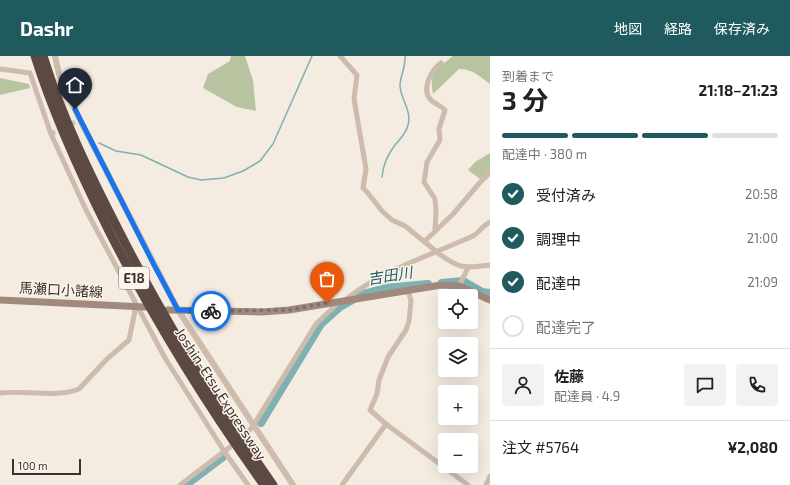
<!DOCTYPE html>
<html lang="ja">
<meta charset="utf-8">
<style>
body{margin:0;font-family:"Exo 2","Noto Sans JP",sans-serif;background:#f2f2f2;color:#202124;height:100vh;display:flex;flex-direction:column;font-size:15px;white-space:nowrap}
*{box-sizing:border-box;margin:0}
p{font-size:13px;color:#757577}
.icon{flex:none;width:22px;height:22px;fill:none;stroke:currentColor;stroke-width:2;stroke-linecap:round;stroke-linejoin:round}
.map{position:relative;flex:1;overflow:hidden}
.sheet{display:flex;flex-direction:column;background:#fff;width:300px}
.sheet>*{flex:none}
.controls{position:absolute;left:438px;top:233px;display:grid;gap:8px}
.controls a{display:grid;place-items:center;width:40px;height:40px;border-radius:4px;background:#fff;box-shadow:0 4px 16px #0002;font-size:20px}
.scale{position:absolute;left:12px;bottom:10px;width:69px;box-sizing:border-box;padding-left:4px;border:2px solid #3b302b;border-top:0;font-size:11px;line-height:14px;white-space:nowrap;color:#3b302b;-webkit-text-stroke:3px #fbf5ee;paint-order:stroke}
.pin{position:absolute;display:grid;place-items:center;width:34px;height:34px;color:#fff;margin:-41px -17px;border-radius:50% 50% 50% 0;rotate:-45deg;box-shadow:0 0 4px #0007}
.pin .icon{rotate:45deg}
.courier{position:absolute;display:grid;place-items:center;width:40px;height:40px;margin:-20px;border:3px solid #1a73e8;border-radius:50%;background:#fff;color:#222;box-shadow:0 1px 5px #0007}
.overview em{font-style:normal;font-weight:700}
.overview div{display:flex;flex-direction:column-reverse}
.overview{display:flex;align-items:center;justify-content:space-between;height:68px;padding:0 12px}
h1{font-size:26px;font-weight:700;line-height:30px}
.bar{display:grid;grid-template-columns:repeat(4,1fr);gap:6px 4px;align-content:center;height:48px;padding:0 12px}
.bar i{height:5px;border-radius:3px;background:#e0e0e0}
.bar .current{background:#1f5a5e}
.bar p{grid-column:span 4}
.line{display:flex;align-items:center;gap:10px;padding:0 12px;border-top:1px solid #e0e0e0}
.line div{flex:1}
.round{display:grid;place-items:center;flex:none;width:42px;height:42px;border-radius:4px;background:#f2f2f2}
ol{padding:0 12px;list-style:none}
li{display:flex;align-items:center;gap:12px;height:44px}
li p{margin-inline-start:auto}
li .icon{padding:4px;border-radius:50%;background:#1f5a5e;color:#fff;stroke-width:4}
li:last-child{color:#757577}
li i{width:22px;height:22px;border:2px solid #e0e0e0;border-radius:50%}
header{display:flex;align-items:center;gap:24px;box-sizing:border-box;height:56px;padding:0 20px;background:#1f5a5e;color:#fff}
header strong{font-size:19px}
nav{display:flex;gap:22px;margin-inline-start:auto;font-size:14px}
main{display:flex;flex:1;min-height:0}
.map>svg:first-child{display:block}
</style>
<header>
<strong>Dashr</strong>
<nav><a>地図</a><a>経路</a><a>保存済み</a></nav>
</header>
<main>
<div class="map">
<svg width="490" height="429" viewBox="0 0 490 429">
<rect width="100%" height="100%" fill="#f4ebe1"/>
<g fill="#b8c4a0">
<polygon points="231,0 245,0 253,24 256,55 237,51 203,32 208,18 230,5"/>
<path d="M453,0H490V28C481,21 471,12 459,13L433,38C429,15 436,14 453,0Z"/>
<polygon points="0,22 29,28 30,32 0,39"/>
<polygon points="490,97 490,120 484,126 468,114 475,106"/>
</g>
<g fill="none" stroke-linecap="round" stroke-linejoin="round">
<g stroke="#7fb0b2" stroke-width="1.5">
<polyline points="99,87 116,95 141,99 188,121 201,124 224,122 243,115 260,105 273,88 312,0"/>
<path d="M382,121C383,110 388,98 395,89C400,83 406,78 408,69C412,55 401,44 400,30C400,20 406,11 405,0"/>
</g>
<g stroke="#7fb0b2" stroke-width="8">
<polyline points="442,227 463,225 482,236 490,237"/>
<polyline points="261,367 321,268 340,251 363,238 385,232 428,228"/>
<polyline points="186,429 223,401"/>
</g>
<polyline stroke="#cfc6bd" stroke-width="5" stroke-dasharray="5 2.5" stroke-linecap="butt" points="51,78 75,66"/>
<g stroke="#cdbbac" stroke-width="5">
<polyline points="340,0 357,19 354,43 366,113 363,132 367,136 382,155 392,164 405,170 437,196"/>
<polyline points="0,13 30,17 51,78 86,154 165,302 224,395 248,429"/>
<path d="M435,176L436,154L435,143L424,126L427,106L440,84L439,73L445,54C441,50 437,49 432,45C420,35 431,14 441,7"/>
<polyline points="425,185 453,158 490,115"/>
<path d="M436,196C459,212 462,213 490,209"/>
<polyline points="459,230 468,212"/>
<path d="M345,244C381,215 431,199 473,180C480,176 483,169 490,166"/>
<path d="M0,337C23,334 58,342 79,333L107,303L129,284L136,250"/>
<polyline points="386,368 468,429"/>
<polyline points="247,377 253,370 316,268 339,246"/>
<polyline points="180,429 230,391"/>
<polyline points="342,429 386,368 370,354 377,338 379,324 388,301 406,274 409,265 411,245 408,234"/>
<polyline points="486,429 490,420"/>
</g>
<polyline stroke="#cdbbac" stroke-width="6" points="55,0 59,18 80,64 178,254 293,429"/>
<g stroke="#a18a7d" stroke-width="7">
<polyline points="0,244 145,251"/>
<polyline points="168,254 262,256 289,254 441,229 459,230 490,244"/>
</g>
<g stroke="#5c4a42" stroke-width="9">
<path d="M35,0C54,60 80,117 108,173C153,262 206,348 264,429"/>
<path d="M43,0C62,61 90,119 119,175C164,264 216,348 273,429"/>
</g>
</g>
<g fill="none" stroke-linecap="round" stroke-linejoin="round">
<polyline stroke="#7c716b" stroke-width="4" stroke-dasharray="0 7.2" points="211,255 289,254 327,247"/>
<polyline stroke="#1a73e8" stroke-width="5" points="75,53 153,207 178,254 211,255"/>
</g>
<g text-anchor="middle" stroke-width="3" stroke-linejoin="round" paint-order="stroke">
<rect fill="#fbf5ee" stroke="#756b66" stroke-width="1" x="119" y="211" width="30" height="22" rx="3"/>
<g font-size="13" font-weight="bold" fill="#3b302b">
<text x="134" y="227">E18</text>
</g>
<g font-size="14" fill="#3b302b" stroke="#fbf5ee">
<text transform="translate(61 234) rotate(3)" y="5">馬瀬口小諸線</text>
<text transform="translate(221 338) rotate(57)" y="5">Joshin-Etsu Expressway</text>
</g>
<g font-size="15" font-style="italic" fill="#1f5a5e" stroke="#fbf5ee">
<text transform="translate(390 220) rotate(-9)" y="5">吉田川</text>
</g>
</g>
</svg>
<div class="controls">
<a><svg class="icon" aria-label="locate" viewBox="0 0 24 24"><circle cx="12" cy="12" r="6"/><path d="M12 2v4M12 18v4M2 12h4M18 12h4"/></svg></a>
<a><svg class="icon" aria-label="layers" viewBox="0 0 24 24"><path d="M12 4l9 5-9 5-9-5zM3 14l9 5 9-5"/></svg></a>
<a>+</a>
<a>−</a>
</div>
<div class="scale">100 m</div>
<div class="pin" style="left:327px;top:247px;background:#ea580c"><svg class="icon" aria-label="bag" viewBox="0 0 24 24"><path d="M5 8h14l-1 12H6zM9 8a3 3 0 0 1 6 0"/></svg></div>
<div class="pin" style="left:75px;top:53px;background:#1f2937"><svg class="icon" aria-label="home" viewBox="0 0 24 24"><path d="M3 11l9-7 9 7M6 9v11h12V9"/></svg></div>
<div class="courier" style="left:211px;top:255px"><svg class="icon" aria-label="bike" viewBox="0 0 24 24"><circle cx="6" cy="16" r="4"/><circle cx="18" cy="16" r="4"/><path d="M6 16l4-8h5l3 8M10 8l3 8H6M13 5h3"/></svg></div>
</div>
<section class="sheet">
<div class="overview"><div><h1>3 分</h1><p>到着まで</p></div><em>21:18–21:23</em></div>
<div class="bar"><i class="current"></i><i class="current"></i><i class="current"></i><i></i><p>配達中 · 380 m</p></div>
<ol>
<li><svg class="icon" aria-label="check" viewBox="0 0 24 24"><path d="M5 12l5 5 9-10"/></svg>受付済み<p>20:58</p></li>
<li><svg class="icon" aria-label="check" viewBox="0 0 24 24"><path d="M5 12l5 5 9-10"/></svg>調理中<p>21:00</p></li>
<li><svg class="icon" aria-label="check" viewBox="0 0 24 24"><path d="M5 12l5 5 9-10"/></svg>配達中<p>21:09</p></li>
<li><i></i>配達完了</li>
</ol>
<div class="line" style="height:72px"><a class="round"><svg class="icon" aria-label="person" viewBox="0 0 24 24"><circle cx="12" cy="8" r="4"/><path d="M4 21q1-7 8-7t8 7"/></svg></a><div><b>佐藤</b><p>配達員 · 4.9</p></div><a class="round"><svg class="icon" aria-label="chat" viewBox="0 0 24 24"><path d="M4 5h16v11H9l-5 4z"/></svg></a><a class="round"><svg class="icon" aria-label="phone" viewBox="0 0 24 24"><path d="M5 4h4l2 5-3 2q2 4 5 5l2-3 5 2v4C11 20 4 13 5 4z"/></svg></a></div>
<div class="line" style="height:52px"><div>注文 #5764</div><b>¥2,080</b></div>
</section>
</main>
